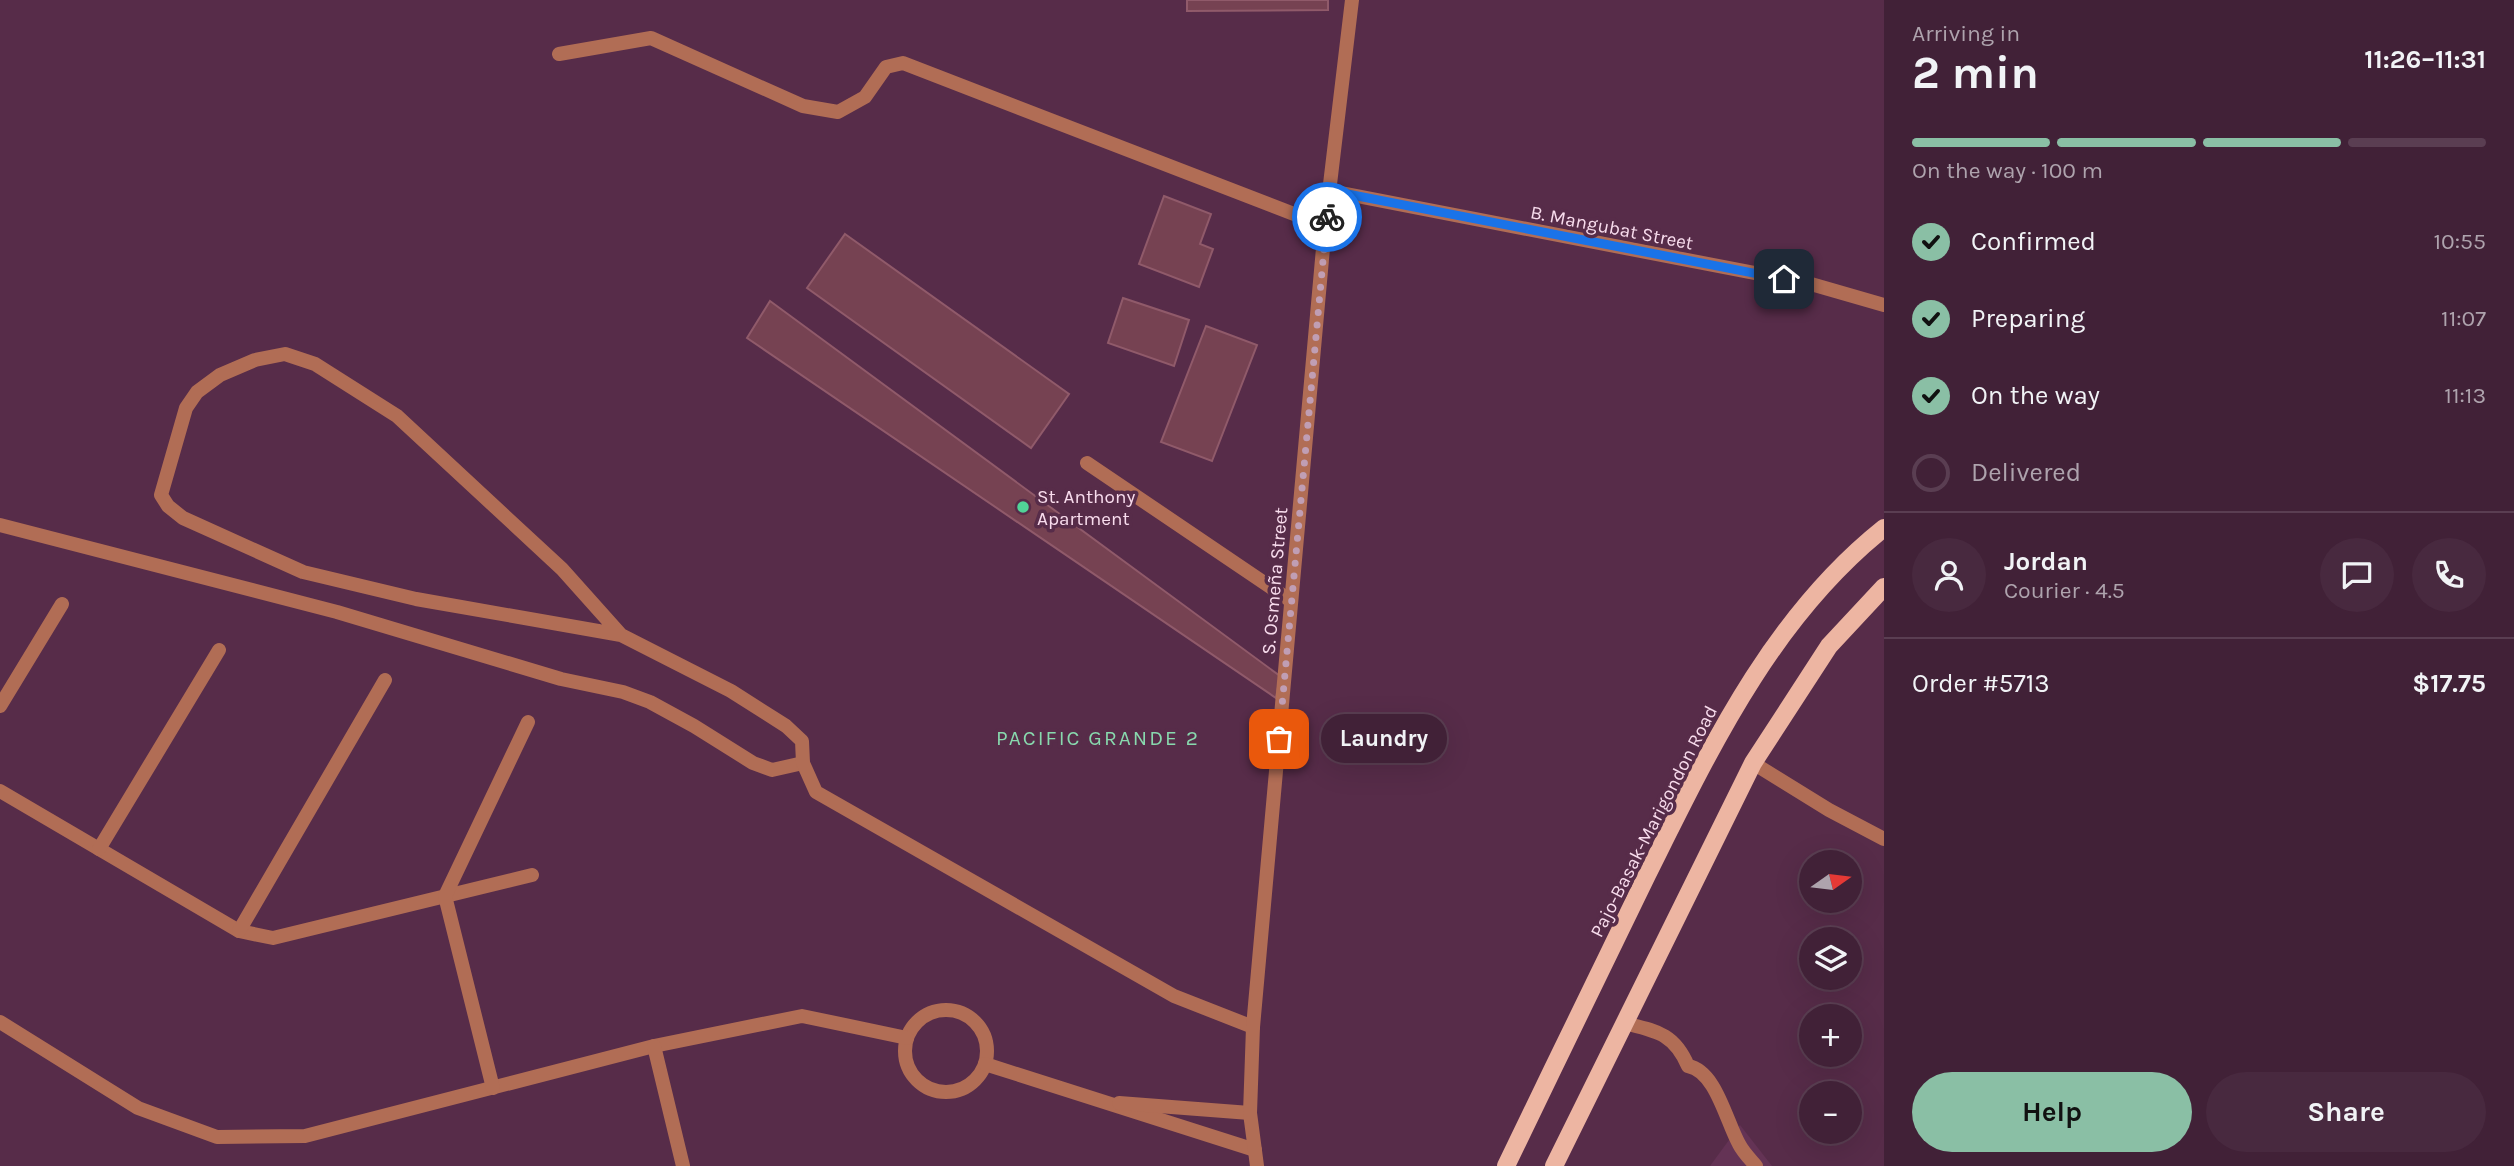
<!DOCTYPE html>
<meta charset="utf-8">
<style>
body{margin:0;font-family:Karla,sans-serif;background:#48293f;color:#f1f3f6;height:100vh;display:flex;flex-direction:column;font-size:26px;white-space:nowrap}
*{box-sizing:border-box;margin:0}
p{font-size:23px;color:#aea3ad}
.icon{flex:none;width:38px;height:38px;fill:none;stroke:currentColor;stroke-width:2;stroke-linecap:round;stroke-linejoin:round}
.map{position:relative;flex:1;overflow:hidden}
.details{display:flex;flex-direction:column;background:#412137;width:630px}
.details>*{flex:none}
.needle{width:46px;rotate:76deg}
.buttons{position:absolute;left:1799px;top:850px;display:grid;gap:14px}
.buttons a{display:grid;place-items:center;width:63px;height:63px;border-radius:50%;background:#412137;box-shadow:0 7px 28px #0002,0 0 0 2px #5a3e52;font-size:35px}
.pin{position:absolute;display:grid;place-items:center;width:60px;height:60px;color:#fff;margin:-30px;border-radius:14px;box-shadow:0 4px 10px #0006}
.courier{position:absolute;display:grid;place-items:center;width:70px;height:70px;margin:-35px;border:5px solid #1a73e8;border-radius:50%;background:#fff;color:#222;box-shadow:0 2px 9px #0007}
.bubble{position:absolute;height:49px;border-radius:24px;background:#412137;box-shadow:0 7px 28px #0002,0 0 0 2px #5a3e52;font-size:23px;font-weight:700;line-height:49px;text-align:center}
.headline em{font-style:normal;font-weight:700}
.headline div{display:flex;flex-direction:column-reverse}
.headline{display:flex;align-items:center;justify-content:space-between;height:119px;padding:0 28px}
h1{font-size:46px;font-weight:700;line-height:52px}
.bar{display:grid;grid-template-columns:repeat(4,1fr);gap:10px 7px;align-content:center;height:84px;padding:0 28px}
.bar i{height:9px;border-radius:5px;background:#5a3e52}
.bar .selected{background:#8abfa5}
.bar p{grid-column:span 4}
.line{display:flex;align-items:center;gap:18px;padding:0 28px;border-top:2px solid #5a3e52}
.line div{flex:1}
.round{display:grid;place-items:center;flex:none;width:74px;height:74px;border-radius:37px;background:#48293f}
ol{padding:0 28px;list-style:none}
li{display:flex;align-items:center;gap:21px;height:77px}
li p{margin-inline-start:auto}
li .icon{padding:7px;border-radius:50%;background:#8abfa5;color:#111;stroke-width:4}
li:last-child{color:#aea3ad}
li i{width:38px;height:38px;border:4px solid #5a3e52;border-radius:50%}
.cta{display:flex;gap:14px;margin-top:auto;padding:14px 28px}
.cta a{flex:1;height:80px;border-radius:42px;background:#8abfa5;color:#111;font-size:28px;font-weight:700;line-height:80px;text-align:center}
.cta a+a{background:#48293f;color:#f1f3f6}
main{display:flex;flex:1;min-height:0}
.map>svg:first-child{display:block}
</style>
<main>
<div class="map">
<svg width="1884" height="1166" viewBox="0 0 1884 1166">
<rect width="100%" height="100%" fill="#572c49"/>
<polygon fill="#643355" points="1740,1125 1772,1166 1710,1166"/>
<g fill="#764252" stroke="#905a6a" stroke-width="2">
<polygon points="1187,0 1328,0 1328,10 1187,11"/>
<polygon points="1164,196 1211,214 1200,244 1213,249 1199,287 1139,264"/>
<polygon points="845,234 1069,394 1031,448 807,288"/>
<polygon points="1123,298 1189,320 1174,366 1108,343"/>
<polygon points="770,301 1280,676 1276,698 747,338"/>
<polygon points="1206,326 1257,345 1212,461 1161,442"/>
</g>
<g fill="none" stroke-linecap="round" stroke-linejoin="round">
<g stroke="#b16d55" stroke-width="14">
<polyline points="1087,463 1291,601"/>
<polyline points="0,525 337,612 561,679 623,692 650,702 694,726 753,763 772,770 803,763"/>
<polyline points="621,635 562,569 397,416 315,364 285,354 255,360 220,375 197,392 186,408 161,495 168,506 183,518 303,572 416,599 621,635 731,691 786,726 802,741 803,763 816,792 1174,996 1253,1027"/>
</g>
<g stroke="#b16d55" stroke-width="14">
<polyline points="559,54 651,38 803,106 838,112 865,97 886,67 903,63 1325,226"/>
<polyline points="1331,191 1811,284 1884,305"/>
<polyline points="0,706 62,604"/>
<polyline points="1753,763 1829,810 1884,839"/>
<polyline points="0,791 239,931 273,938 532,875"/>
<polyline points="99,849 219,650"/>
<polyline points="239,931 385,680"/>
<circle cx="946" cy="1051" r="41"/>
<polyline points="0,1022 138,1108 217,1137 305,1136 654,1046 802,1016 907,1038"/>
<path d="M1624,1023C1656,1031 1674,1033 1688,1066C1716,1071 1726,1121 1739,1144C1743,1152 1750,1159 1756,1166"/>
<polyline points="654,1046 683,1166"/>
<polyline points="985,1064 1255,1150"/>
<polyline points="493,1088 445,896 528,722"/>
<polyline points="1119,1103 1250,1113"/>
</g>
<polyline stroke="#b16d55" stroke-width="14" points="1257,1166 1250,1113 1253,1027 1325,226 1352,0"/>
<g stroke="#edb5a2" stroke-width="18">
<path d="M1506,1166C1553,1069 1599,972 1647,875C1710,749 1771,618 1884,528"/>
<polyline points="1554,1166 1753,763 1829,646 1884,587"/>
</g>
</g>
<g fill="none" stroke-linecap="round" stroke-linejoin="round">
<polyline stroke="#c09eb4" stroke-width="7" stroke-dasharray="0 12.6" points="1279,739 1327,217"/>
<polyline stroke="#1a73e8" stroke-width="9" points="1327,217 1332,191 1784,279"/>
</g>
<circle fill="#51d397" stroke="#572c49" stroke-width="2.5" cx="1023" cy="507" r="7"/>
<g text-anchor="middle" stroke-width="7" stroke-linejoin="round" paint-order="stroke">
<g font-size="19" fill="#f8dced" stroke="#572c49">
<text transform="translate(1612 227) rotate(11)" y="7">B. Mangubat Street</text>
<text transform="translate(1274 581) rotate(-85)" y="7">S. Osmeña Street</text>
<text transform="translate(1653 821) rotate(-63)" y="7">Pajo-Basak-Marigondon Road</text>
</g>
<g font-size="19" fill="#f8dced" stroke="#572c49" text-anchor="start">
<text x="1037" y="503">St. Anthony<tspan x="1037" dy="22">Apartment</tspan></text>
</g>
<g font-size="21" letter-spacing="2" fill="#88d9ae" stroke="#572c49">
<text x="1098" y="745">PACIFIC GRANDE 2</text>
</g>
</g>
</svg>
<div class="buttons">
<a><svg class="needle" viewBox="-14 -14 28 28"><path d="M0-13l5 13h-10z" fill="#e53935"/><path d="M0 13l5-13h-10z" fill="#aea3ad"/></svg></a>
<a><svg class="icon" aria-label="layers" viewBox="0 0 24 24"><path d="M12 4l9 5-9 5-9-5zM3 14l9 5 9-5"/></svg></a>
<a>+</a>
<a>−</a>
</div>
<div class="pin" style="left:1279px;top:739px;background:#ea580c"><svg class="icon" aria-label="bag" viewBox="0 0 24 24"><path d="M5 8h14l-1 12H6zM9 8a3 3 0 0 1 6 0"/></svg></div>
<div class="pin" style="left:1784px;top:279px;background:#1f2937"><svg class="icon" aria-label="home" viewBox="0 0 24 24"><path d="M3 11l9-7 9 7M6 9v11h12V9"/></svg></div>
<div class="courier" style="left:1327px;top:217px"><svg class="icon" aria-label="bike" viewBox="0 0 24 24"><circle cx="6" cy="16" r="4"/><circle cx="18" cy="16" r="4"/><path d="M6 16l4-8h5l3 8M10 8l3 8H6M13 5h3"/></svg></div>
<div class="bubble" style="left:1321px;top:714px;width:126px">Laundry</div>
</div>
<section class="details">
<div class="headline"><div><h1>2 min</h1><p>Arriving in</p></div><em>11:26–11:31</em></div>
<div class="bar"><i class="selected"></i><i class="selected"></i><i class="selected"></i><i></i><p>On the way · 100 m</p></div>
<ol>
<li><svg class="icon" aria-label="check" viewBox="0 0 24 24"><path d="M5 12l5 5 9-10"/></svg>Confirmed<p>10:55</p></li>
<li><svg class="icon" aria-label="check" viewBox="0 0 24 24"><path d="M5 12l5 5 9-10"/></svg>Preparing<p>11:07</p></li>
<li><svg class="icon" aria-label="check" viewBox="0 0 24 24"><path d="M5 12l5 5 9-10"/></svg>On the way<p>11:13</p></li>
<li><i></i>Delivered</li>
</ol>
<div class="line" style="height:126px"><a class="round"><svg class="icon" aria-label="person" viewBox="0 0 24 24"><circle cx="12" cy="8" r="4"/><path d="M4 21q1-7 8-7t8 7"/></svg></a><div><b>Jordan</b><p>Courier · 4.5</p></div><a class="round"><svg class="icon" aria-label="chat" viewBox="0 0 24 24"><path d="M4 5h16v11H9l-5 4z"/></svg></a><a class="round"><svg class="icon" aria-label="phone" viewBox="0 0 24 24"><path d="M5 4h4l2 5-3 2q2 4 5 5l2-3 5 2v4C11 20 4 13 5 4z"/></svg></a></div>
<div class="line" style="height:91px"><div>Order #5713</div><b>$17.75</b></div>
<div class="cta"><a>Help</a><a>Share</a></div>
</section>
</main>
